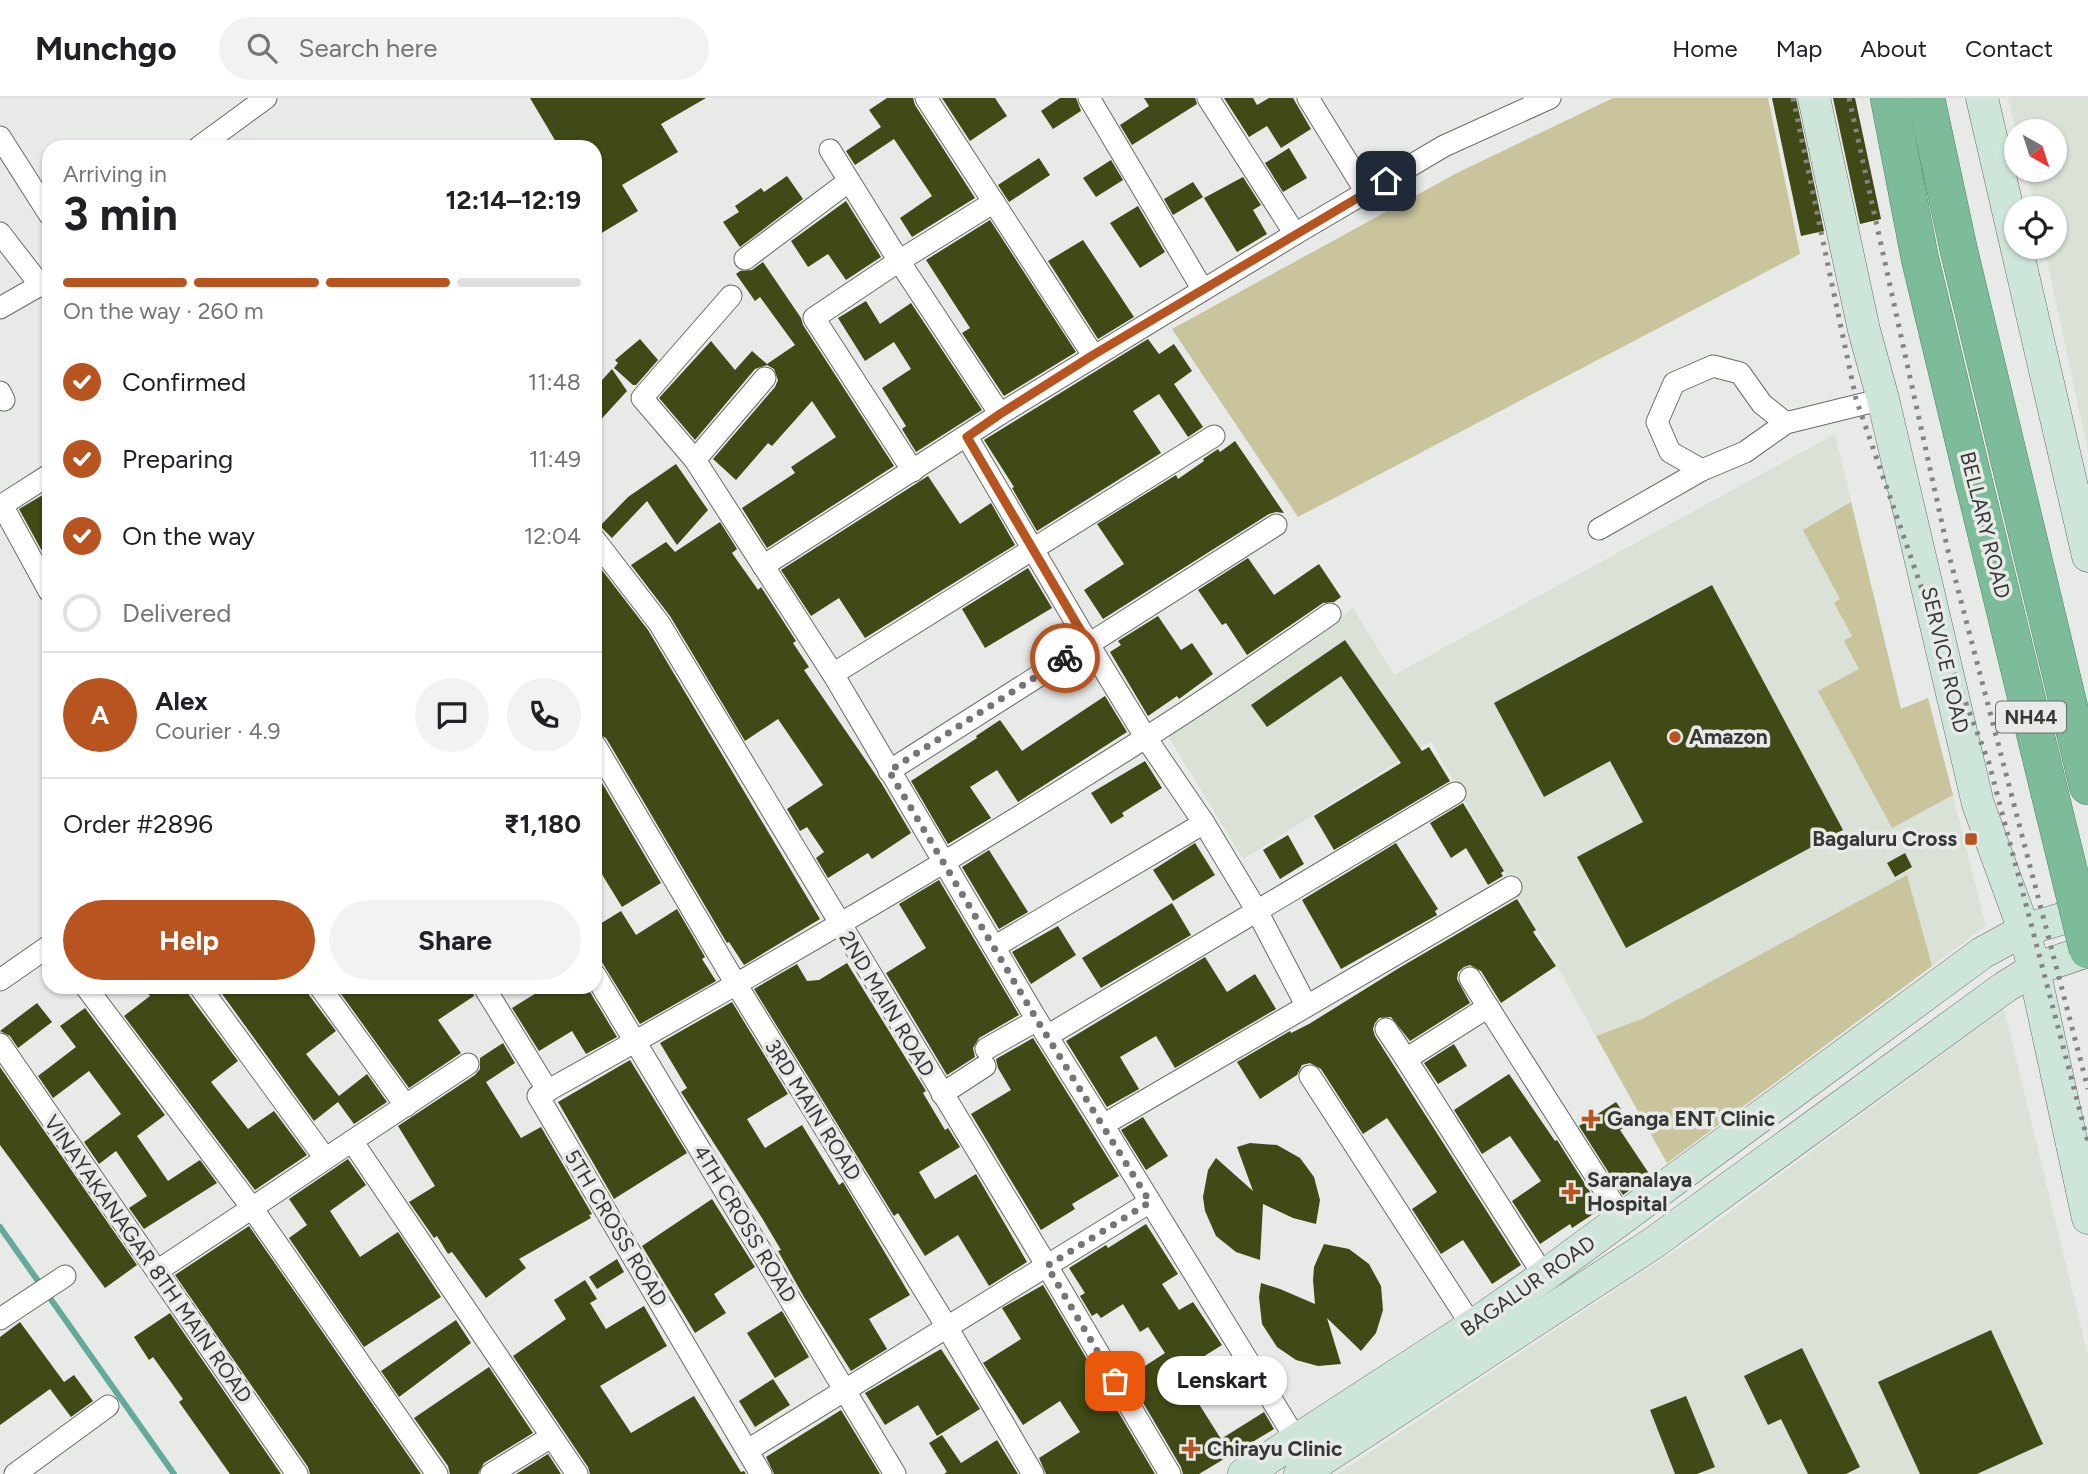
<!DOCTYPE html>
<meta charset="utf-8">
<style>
body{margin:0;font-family:Figtree,sans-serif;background:#f2f2f2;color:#202124;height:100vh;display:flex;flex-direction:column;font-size:26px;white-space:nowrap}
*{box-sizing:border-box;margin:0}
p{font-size:23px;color:#757577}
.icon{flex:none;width:38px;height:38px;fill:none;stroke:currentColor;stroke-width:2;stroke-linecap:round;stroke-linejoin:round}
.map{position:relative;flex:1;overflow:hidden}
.drawer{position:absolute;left:42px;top:42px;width:560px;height:854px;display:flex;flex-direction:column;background:#fff;border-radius:21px;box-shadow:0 2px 5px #0004}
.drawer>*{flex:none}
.needle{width:46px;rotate:141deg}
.fabs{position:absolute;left:2004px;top:21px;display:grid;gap:14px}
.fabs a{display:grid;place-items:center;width:63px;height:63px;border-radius:50%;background:#fff;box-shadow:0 2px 5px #0004;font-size:35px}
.pin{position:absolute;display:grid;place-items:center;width:60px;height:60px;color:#fff;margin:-30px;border-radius:14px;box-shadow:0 4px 10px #0006}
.courier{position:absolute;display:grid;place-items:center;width:70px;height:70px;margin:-35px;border:5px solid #b7541f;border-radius:50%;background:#fff;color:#222;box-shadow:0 2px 9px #0007}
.bubble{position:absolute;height:49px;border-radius:24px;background:#fff;box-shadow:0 2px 5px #0004;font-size:23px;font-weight:700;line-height:49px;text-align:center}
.headline em{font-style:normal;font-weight:700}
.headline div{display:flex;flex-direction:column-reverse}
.headline{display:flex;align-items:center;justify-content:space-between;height:119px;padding:0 21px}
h1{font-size:46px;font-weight:700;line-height:52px}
.bar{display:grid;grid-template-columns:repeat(4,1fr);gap:10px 7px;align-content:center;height:84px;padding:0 21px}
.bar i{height:9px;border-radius:5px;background:#e0e0e0}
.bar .on{background:#b7541f}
.bar p{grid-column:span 4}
.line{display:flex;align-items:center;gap:18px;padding:0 21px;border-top:2px solid #e0e0e0}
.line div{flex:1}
.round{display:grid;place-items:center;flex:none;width:74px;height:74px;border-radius:37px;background:#f2f2f2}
ol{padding:0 21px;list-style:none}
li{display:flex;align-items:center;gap:21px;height:77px}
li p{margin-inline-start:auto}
li .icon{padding:7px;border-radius:50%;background:#b7541f;color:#fff;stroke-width:4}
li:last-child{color:#757577}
li i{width:38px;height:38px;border:4px solid #e0e0e0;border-radius:50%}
.cta{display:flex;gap:14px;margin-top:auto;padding:14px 21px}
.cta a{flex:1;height:80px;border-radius:42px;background:#b7541f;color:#fff;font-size:28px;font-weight:700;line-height:80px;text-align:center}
.cta a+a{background:#f2f2f2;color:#202124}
header{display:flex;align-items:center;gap:42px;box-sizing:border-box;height:98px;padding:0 35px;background:#fff;border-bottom:2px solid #e0e0e0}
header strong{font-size:33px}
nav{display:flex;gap:38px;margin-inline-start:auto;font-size:24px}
.search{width:490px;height:63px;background:#f2f2f2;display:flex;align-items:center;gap:18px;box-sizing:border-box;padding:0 24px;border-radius:38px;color:#757577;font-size:26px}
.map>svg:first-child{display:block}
</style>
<header>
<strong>Munchgo</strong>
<div class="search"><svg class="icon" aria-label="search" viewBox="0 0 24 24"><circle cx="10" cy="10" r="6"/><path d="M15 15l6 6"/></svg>Search here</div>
<nav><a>Home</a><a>Map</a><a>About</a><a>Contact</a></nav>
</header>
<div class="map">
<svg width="2088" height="1376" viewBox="0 0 2088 1376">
<rect width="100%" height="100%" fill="#e7eae7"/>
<g fill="#dae2d8">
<polygon points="2008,0 2088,0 2088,353 2044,149 2054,149 2054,110 2035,110 2025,72 2054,72 2054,33 2016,34"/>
<polygon points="1835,336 1901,611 1928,600 1986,828 1667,1065 1431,643 1243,761 1168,638 1353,510 1394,577"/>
<polygon points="2004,911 2088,1258 2088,1376 1337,1376 1696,1139"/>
</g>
<g fill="#c9c49c">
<polygon points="1613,0 1768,0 1800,156 1298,419 1172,231 1457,75"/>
<polygon points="1851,404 1901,611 1928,600 1953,697 1892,730 1818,593 1859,571 1844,543 1852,538 1834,505 1840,501 1803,432"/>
<polygon points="1907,777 1932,868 1667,1065 1596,938 1642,921"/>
</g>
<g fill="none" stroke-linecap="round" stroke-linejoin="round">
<polyline stroke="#63aa9a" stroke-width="6" points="0,1129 174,1376"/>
</g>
<g fill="#3f4a16">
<polygon points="530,0 706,0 661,26 678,54 622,87 638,113 595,139 595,49 559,49"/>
<polygon points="887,0 913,0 915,7 975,100 912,139 900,120 932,98 894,41 855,67 846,53 881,29 869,12"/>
<polygon points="942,0 995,0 1007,18 970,43"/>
<polygon points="1060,0 1076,0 1081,13 1053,31 1041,13"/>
<polygon points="1144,0 1195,0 1197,6 1132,47 1120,27 1149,8"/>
<polygon points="1224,0 1253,0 1257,7 1269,0 1293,0 1311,31 1281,50 1267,28 1249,39"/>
<polygon points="1772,0 1796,0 1824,133 1801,138"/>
<polygon points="1833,0 1855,0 1881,121 1860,126"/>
<polygon points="1289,50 1307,80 1283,94 1265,65"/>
<polygon points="1039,60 1050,77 1009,104 998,87"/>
<polygon points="1111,62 1123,82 1096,99 1083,80"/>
<polygon points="787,78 803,101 740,149 723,124 739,114 735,108 761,90 764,94"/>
<polygon points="1243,79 1261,107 1253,112 1267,136 1237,154 1204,100"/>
<polygon points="1193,84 1203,99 1173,117 1164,101"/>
<polygon points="846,103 881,159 846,182 828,156 808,169 791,143"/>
<polygon points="1138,108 1165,154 1140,170 1110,125"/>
<polygon points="990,122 1076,254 1004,298 962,235 970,230 926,162"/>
<polygon points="1083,142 1134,219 1098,241 1048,163"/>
<polygon points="763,164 801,220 803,227 894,368 767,450 742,410 795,375 791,369 836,339 812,303 772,348 768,345 736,382 713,361 775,289 778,282 774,271 767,267 755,271 695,342 659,300 711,243 735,272 752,253 767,266 795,247 760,199 755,203 736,176 740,173 752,172"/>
<polygon points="866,203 880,226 911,205 982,312 916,354 902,331 906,328 882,290 911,271 894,244 865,263 838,220"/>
<polygon points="640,241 658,262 636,287 633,287 614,270 618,265 615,262"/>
<polygon points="1148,241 1159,256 1174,246 1192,273 1174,286 1203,329 1188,339 1159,296 1133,313 1161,355 1037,433 1012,390 1014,389 984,342"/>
<polygon points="612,271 627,293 595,328 595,290"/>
<polygon points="1235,343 1284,415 1276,414 1269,416 1103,521 1084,492 1124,466 1097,426 1176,377 1178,381 1204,363 1203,361 1218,351 1220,354"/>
<polygon points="676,366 708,412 677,447 647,403 612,440 600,428 628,399"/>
<polygon points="928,378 960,426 991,405 1015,447 865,540 839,500 811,518 781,472"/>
<polygon points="46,395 49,401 49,466 19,411"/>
<polygon points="720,424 737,451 732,455 758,492 761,489 796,543 793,545 809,569 804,572 882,686 911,735 872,761 868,755 828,780 816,760 824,754 807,729 800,733 787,711 823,687 778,621 745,643 670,518 631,467 666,444 675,454"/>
<polygon points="1248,460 1274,497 1319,466 1341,499 1334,504 1323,505 1247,557 1226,525 1222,527 1198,492"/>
<polygon points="595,463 648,532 820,821 744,867 729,844 727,845 606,640 595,634"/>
<polygon points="1028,470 1052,510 985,550 962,511"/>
<polygon points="1712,487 1843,732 1626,850 1577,759 1643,724 1610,663 1544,699 1494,605"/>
<polygon points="1158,518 1181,552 1192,545 1213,576 1179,601 1177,598 1148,618 1110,554 1121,547 1118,543"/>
<polygon points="1345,542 1422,653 1429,649 1450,683 1334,752 1314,718 1401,665 1341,578 1267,629 1251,607"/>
<polygon points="1105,598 1127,634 1018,704 997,672 970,689 991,720 948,746 911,683 977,640 976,638 1000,622 1022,653"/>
<polygon points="1145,663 1162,690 1122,715 1124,718 1111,726 1091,695"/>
<polygon points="595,673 661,785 622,809 595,765"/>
<polygon points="1463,705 1504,773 1501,775 1503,778 1488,787 1466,750 1451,760 1430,725"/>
<polygon points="1288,737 1304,766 1280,781 1263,752"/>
<polygon points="1195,745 1215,777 1173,803 1153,772"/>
<polygon points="1396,745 1438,811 1435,813 1437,817 1341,871 1302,802"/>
<polygon points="989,752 1028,814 999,831 962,769"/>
<polygon points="1905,755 1912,769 1895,779 1887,765"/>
<polygon points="939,782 1019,917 979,940 973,950 975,959 947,977 886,875 926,850 899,806"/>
<polygon points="1517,801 1536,832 1533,834 1556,868 1501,905 1481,873 1470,867 1464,869 1458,874 1457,881 1470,905 1410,943 1391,919 1379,920 1375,925 1373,931 1375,938 1521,1167 1492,1186 1463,1142 1441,1156 1412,1111 1437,1094 1387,1020 1363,1036 1321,971 1310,965 1302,967 1297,977 1260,1001 1237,964 1290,933 1291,935 1309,926 1399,870"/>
<polygon points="1172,805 1191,837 1101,890 1082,860"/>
<polygon points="677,811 705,859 702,861 716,883 640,926 595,853 595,829 621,813 636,837"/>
<polygon points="1058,828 1076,857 1031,886 1012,854"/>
<polygon points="1205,859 1227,894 1255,876 1276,911 1175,970 1156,938 1120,959 1139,991 1107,1009 1066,943"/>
<polygon points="847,865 926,993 923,995 945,1032 948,1030 960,1049 919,1074 935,1101 976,1076 1027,1164 989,1188 958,1137 925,1158 898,1115 894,1118 754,891 797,866 807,883 819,882"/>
<polygon points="143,889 186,889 189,897 238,963 211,984 248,1031 274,1013 307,1057 255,1092 124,918 150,898"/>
<polygon points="225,889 307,889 309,897 336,933 306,956 339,998 367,976 387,1004 354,1026 338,1004 314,1023 220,893"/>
<polygon points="336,889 471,889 474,898 438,922 461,955 409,990"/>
<polygon points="546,889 587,889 617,939 586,956 572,933 539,953 512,910"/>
<polygon points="732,904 788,996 747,1021 765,1050 802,1027 839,1087 843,1084 910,1197 869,1221 887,1251 851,1273 804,1199 778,1153 781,1152 762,1120 681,994 687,990 660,945"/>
<polygon points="37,905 52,924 18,950 10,938 0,933"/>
<polygon points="85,910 165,1017 137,1038 168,1083 200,1062 217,1085 144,1131 129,1110 147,1098 116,1053 99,1066 84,1044 121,1016 89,973 53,1000 38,978 76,949 60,928"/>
<polygon points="1033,940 1119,1078 1072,1106 1075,1111 1041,1132 971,1016 1011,992 998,970 996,961"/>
<polygon points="503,945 515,965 486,984 521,1040 541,1029 592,1116 589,1117 591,1120 519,1161 526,1170 486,1200 452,1154 448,1156 437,1138 434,1140 409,1104 435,1088 398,1028 475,977 480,971 480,960"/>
<polygon points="1454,946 1467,968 1438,986 1424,965"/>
<polygon points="630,962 687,1055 614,1101 558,1004"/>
<polygon points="0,969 137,1167 105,1190 0,1047"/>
<polygon points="1509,976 1555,1043 1557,1042 1601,1111 1572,1130 1570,1126 1540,1146 1512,1103 1541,1083 1510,1038 1482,1056 1454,1012"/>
<polygon points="1616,1004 1631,1025 1620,1032 1650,1077 1623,1097 1579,1028"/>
<polygon points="1143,1019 1168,1058 1146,1072 1121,1032"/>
<polygon points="1250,1045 1277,1047 1300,1060 1314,1079 1320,1102 1316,1126 1293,1120 1263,1106 1260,1162 1236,1154 1216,1138 1205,1113 1203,1099 1208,1072 1216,1060 1253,1093 1237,1049"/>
<polygon points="348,1061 366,1087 330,1113 360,1159 398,1134 441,1199 364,1249 289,1140 307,1127 289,1101"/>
<polygon points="712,1101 755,1169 714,1196 726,1215 695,1235 642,1148"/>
<polygon points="1146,1126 1178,1176 1162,1186 1179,1212 1193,1204 1222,1247 1179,1274 1187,1287 1221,1341 1264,1314 1274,1331 1199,1376 1183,1376 1181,1369 1128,1279 1165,1255 1148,1229 1140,1234 1123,1206 1101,1220 1097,1215 1092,1218 1080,1198 1085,1195 1069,1170 1106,1147 1108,1150"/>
<polygon points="249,1128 421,1376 310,1376 308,1369 175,1177"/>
<polygon points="1324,1146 1349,1151 1369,1166 1381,1188 1383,1212 1376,1235 1361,1253 1327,1220 1341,1266 1318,1268 1296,1262 1277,1249 1262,1226 1259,1199 1261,1185 1280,1191 1315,1206 1313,1182 1314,1169"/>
<polygon points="617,1161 624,1174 597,1191 589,1179"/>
<polygon points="585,1182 597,1201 590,1205 606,1231 644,1208 667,1248 600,1288 631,1335 694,1298 741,1374 744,1373 746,1376 590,1376 588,1369 513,1258 566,1221 554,1202"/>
<polygon points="1043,1187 1155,1376 1046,1376 1039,1360 1080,1334 1060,1303 1023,1327 983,1265 1021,1241 1002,1210"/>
<polygon points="782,1213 809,1259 775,1280 747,1235"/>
<polygon points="170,1215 281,1376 230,1376 179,1304 183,1301 153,1259 149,1262 134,1239"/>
<polygon points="456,1222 471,1245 399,1299 381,1273"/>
<polygon points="20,1224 64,1284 74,1277 93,1303 71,1319 50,1291 0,1327 0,1239"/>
<polygon points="1991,1232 2043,1346 1977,1376 1920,1376 1878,1284"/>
<polygon points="1802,1250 1860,1369 1846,1376 1808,1376 1781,1321 1768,1327 1744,1278"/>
<polygon points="941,1251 980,1311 937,1338 918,1307 885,1327 865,1295"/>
<polygon points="489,1269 533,1335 484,1365 478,1376 450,1376 448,1368 414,1320"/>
<polygon points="773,1281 790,1307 755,1329 739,1303"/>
<polygon points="1686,1298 1715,1369 1697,1376 1675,1376 1650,1312"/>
<polygon points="841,1312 880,1376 774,1376 766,1359"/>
<polygon points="942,1337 961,1365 997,1342 1018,1376 944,1376 947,1374 929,1345"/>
<polygon points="548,1356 561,1376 516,1376"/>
</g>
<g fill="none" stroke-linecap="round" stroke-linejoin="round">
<g stroke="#696b68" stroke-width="23">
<g id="minor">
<polyline points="926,0 1093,257"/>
<polyline points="1089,0 1203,192"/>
<polyline points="1208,0 1295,136"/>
<polyline points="1308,0 1366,94"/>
<polyline points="0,39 49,116"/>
<polyline points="199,49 266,0"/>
<polyline points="830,52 899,163 994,104"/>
<polyline points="0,135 41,188"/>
<polyline points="745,161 849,83"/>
<polyline points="731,198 642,300 695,362 833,576 1037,922 1103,1027"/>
<polyline points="0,210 49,182"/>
<polyline points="0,294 4,302"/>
<polyline points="1786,325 1745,354 1702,372 1670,354 1657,324 1674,285 1713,268 1740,275 1762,306 1786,325 1883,301"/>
<polyline points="967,339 1088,545 1146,640 1204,725 1257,813 1306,907"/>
<polyline points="695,362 765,280"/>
<polyline points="913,373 814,220 899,163 1000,316"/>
<polyline points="49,377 2,407 49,493"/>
<polyline points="1599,431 1702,372"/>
<polyline points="595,442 659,525 1047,1168 1170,1376"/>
<polyline points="763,468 1000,316 1295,136 1444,48 1550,0"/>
<polyline points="833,576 1214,338"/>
<polyline points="595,647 736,886 947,1229 1033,1376"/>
<polyline points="889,673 1276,427"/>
<polyline points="994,849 1204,725"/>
<polyline points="595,877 895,1376"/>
<polyline points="1470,880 1488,909"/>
<polyline points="0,882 49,848"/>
<polyline points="86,889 252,1110 157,1173"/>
<polyline points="200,889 325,1060"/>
<polyline points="320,889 406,1008"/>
<polyline points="484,889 548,993"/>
<polyline points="1386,931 1406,961"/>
<polyline points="1047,938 1455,695"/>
<polyline points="0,946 297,1376"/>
<polyline points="986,951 1037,922"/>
<polyline points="468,966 352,1043 577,1376"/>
<polyline points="1310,978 1472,1228"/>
<polyline points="942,996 985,968"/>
<polyline points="352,1043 252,1110 437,1376"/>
<polyline points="1544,1178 1406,961 1488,909 1623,1121"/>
<polyline points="0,1221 65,1178"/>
<polyline points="1302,1351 1103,1027 1511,789"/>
<polyline points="748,1352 1150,1104"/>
<polyline points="15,1376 108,1308"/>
<polyline points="491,1376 551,1339"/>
<path d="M761,1376L538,998C743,884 947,766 1145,640C1208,601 1269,558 1330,516"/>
</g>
</g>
<g stroke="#696b68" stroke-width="33">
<g id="secondary">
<polyline points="1814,0 1864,232 1883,301 1978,706 2024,832 2034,871 2088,1120"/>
<polyline points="1982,0 2088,458"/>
<polyline points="1244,1376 1472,1228 1544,1178 1982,855 2024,832 2088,813"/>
<polyline points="1300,1376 1652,1146 2005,889 2034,871 2088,853"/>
</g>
</g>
<g stroke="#4e8367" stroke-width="38">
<g id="trunk">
<polyline points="1889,0 1920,161 1974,385"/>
<polyline points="1926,0 1959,153 2088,688"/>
</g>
</g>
<use href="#minor" stroke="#fff" stroke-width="21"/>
<use href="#secondary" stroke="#cee6d9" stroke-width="32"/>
<use href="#trunk" stroke="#7cbc9a" stroke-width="37"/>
<g stroke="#838583" stroke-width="5" stroke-dasharray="3.5 7" stroke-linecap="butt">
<polyline points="1793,0 1856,301 1924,497 1989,665 2088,1044"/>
<polyline points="1849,0 1948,453 2088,991"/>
</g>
<g stroke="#4e8367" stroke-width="38" stroke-linecap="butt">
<polyline id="trunk-bridge" points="1974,385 2088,852"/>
</g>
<use href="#trunk-bridge" stroke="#7cbc9a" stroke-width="37"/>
</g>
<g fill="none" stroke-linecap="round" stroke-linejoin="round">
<polyline stroke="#747674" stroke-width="7" stroke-dasharray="0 12.6" points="1065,560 889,673 1037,922 1150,1104 1047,1168 1115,1283"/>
<polyline stroke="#b7541f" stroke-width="9" points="1065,560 1088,545 967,339 1000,316 1093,257 1386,83"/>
</g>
<g fill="#b7541f" stroke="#e7eae7" stroke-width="2.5">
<circle cx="1675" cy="639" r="7"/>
<rect x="1964" y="734" width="14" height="14" rx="3.5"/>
<path d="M1587.5 1010.5h7v7h7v7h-7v7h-7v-7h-7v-7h7z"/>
<path d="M1567.5 1083.5h7v7h7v7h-7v7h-7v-7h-7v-7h7z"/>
<path d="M1187.5 1340.5h7v7h7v7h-7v7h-7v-7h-7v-7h7z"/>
</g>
<g text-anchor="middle" stroke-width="7" stroke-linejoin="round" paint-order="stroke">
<rect fill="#e7eae7" stroke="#6b6d6b" stroke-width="2" x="1996" y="603.5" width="70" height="31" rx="5"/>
<g font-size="19" font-weight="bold" fill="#363836">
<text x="2031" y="626">NH44</text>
</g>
<g font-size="21" fill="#363836" stroke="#e7eae7">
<text transform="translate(1985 427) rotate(76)" y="7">BELLARY ROAD</text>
<text transform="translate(1945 562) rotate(77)" y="7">SERVICE ROAD</text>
<text transform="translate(887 906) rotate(59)" y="7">2ND MAIN ROAD</text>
<text transform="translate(813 1012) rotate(58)" y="7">3RD MAIN ROAD</text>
<text transform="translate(745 1126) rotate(59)" y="7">4TH CROSS ROAD</text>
<text transform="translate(616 1130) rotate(59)" y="7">5TH CROSS ROAD</text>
<text transform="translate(148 1161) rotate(55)" y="7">VINAYAKANAGAR 8TH MAIN ROAD</text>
<text transform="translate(1528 1188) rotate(-35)" y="7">BAGALUR ROAD</text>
</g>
<g font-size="21" font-weight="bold" fill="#363836" stroke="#e7eae7" text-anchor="start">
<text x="1689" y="646">Amazon</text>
<text x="1957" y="748" text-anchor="end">Bagaluru Cross</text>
<text x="1607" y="1028">Ganga ENT Clinic</text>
<text x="1587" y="1089">Saranalaya<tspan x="1587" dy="24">Hospital</tspan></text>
<text x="1207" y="1358">Chirayu Clinic</text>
</g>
</g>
</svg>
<div class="fabs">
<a><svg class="needle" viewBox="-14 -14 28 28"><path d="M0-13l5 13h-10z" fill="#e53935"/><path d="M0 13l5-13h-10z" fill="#757577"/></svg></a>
<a><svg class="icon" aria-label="locate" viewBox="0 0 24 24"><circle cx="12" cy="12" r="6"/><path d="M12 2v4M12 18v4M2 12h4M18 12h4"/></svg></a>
</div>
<div class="pin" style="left:1115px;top:1283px;background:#ea580c"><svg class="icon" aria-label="bag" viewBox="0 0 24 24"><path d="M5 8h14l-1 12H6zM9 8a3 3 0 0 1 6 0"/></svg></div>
<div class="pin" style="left:1386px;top:83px;background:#1f2937"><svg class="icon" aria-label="home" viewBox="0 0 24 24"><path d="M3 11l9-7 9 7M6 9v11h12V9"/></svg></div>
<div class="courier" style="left:1065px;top:560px"><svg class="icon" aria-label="bike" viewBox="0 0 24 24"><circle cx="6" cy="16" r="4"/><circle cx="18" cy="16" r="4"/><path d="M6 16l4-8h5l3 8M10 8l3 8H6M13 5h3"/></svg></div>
<div class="bubble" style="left:1157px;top:1258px;width:130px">Lenskart</div>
<section class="drawer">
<div class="headline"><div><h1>3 min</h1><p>Arriving in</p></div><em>12:14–12:19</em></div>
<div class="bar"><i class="on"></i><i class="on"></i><i class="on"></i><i></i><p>On the way · 260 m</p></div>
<ol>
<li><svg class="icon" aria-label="check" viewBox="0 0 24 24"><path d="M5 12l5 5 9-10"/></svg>Confirmed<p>11:48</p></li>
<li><svg class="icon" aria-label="check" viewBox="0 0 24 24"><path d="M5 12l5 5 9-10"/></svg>Preparing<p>11:49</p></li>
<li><svg class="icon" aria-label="check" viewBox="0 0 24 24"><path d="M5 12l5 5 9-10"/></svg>On the way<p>12:04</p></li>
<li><i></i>Delivered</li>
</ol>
<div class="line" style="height:126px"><b class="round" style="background:#b7541f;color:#fff">A</b><div><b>Alex</b><p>Courier · 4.9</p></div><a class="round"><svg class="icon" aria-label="chat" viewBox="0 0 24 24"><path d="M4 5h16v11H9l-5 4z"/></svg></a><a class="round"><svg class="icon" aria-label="phone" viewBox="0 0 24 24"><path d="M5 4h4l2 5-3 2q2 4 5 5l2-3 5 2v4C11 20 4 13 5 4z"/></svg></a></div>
<div class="line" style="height:91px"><div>Order #2896</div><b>₹1,180</b></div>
<div class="cta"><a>Help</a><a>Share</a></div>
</section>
</div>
